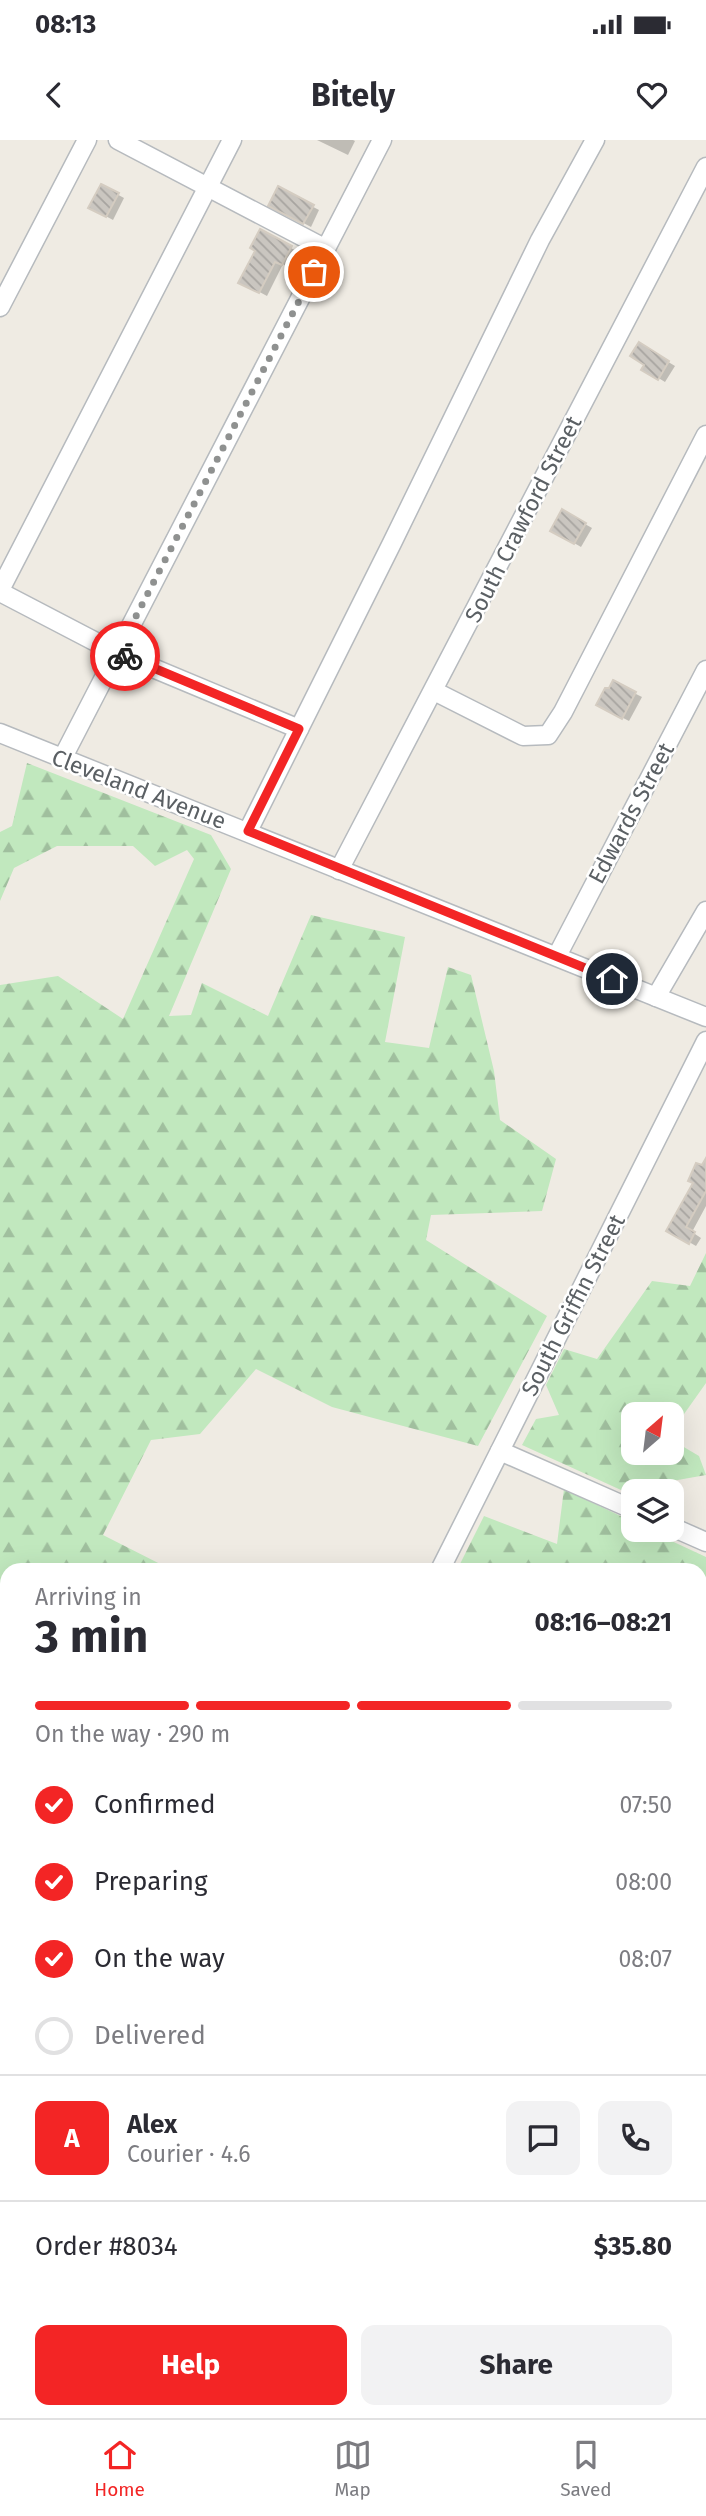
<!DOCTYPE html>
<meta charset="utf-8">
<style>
body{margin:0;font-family:"Fira Sans",sans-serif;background:#f2f2f3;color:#2b2b33;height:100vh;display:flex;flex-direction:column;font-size:26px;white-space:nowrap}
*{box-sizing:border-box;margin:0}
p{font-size:23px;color:#7c7c81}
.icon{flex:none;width:38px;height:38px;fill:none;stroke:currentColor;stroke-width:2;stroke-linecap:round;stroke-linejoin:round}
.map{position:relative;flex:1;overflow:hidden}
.side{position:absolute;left:0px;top:1423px;width:707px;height:856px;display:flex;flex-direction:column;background:#fff;border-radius:21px 21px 0 0;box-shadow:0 7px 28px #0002}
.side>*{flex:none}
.needle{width:46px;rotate:28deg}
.tools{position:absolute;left:621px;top:1262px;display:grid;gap:14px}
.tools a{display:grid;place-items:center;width:63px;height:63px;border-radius:14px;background:#fff;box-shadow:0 7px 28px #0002;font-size:35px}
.pin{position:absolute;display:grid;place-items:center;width:60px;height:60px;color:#fff;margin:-30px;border:4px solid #fff;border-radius:50%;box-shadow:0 2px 7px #0007}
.courier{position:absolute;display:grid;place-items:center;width:70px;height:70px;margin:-35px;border:5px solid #f32525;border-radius:50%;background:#fff;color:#222;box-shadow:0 2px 9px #0007}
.headline em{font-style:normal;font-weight:700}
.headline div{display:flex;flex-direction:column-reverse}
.headline{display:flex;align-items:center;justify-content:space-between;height:119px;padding:0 35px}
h1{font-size:46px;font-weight:700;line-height:52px}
.bar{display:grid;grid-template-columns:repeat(4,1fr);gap:10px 7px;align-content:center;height:84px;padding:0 35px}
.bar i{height:9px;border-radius:5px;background:#e1e1e2}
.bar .selected{background:#f32525}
.bar p{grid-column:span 4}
.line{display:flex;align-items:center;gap:18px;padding:0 35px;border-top:2px solid #e1e1e2}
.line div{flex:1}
.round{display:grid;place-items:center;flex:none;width:74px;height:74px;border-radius:14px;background:#f2f2f3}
ol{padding:0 35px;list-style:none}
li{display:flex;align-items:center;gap:21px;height:77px}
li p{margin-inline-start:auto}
li .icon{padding:7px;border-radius:50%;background:#f32525;color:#fff;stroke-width:4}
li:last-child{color:#7c7c81}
li i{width:38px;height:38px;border:4px solid #e1e1e2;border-radius:50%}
.action{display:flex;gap:14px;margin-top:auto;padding:14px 35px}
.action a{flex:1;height:80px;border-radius:14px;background:#f32525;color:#fff;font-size:28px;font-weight:700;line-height:80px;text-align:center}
.action a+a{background:#f2f2f3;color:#2b2b33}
.status{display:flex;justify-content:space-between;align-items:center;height:49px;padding:0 35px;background:#fff;direction:ltr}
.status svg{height:19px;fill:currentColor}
header{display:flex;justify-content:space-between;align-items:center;height:91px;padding:0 35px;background:#fff;font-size:32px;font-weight:700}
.menu{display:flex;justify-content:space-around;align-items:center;height:98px;border-top:2px solid #e1e1e2;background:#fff;font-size:19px;color:#7c7c81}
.menu a{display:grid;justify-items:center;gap:4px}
.menu .selected{color:#f32525}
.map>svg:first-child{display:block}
</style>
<div class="status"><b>08:13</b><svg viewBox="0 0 49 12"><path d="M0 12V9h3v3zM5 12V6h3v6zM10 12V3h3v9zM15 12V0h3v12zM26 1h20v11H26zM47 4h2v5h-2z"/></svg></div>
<header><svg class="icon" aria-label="back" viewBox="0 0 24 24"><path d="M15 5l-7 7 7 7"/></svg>Bitely<svg class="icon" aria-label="heart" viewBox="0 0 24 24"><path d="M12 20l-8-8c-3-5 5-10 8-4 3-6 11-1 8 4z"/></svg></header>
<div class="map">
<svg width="706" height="2278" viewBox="0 0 706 2278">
<defs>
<pattern id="forest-firs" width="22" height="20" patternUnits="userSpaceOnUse" patternTransform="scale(1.75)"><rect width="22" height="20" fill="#c1e8be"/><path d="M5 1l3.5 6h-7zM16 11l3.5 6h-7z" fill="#a0bf9e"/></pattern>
<pattern id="building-back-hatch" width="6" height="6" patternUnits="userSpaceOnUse" patternTransform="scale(1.75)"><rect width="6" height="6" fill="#cac6c0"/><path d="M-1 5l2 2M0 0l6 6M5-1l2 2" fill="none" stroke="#a7a4a0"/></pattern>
</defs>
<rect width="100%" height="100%" fill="#efebe3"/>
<g fill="url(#forest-firs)">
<polygon points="27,623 211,695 231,729 169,876 191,875 202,843 268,876 311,775 405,797 385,902 429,908 448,827 471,835 494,931 500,980 556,1019 542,1071 431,1075 426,1100 547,1176 478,1306 332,1267 256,1229 200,1294 151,1300 103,1395 172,1430 7,1430 7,1778 0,1776 0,845 58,836 123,879 194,719 187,710 155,726 133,706 57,706 14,728 0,761 0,692 12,686"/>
<polygon points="706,1113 706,1243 672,1291 672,1274 634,1274 634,1312 672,1312 672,1300 699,1316 706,1335 621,1350 522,1305 536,1279 559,1275 546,1245 564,1209 597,1219 652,1141 690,1146"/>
<polygon points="564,1349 633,1382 634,1390 648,1390 706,1417 706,1444 700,1457 700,1430 457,1430 484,1376 557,1404"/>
<polygon points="700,1538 706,1545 706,1785 700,1796"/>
<polygon points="0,1822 7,1825 7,2241 0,2255"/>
<polygon points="700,2254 706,2257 706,2278 636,2278 642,2272 700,2272"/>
<polygon points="30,2272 335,2272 342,2277 27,2278"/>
</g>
<g fill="#0003">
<polygon points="317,0 353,0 355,1 348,15"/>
<polygon points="102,46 124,58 113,80 91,68"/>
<polygon points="279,49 319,70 311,87 270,65"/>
<polygon points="261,91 298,112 289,128 283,124 267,156 241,142 257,110"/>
<polygon points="640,205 675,226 665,242 644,229 647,225"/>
<polygon points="562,371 592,388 581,407 552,390"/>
<polygon points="614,543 642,557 629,581 598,565"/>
<polygon points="706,1029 706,1066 692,1092 701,1098 696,1106 668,1090"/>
</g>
<g fill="url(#building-back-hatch)" stroke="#d4ccc1" stroke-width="2">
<polygon points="101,44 119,53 106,77 88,68"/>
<polygon points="278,46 314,65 303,84 268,66"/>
<polygon points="260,89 292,106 282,125 275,122 259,153 238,143 255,111 250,108"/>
<polygon points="639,202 669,221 658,240 641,230 644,225 630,216"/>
<polygon points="562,369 586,383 574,404 550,391"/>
<polygon points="613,540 636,552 622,579 596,565 605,548 609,548"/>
<polygon points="706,1018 706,1051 686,1087 695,1092 689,1104 666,1091 693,1043 688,1041 696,1023 702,1025"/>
</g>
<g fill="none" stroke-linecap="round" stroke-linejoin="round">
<g stroke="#b6babe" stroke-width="21">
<g id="minor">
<polyline points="118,0 326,109"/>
<polyline points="0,167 87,0"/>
<polyline points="0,450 232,0"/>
<polyline points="0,452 117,513 299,589"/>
<polyline points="434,551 523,596 548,595 563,572 706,295"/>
<polyline points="0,593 706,877"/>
<polyline points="62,619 382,0"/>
<polyline points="248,691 392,403 540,100 595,0"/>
<polyline points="339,730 706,27"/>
<polyline points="557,816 706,530"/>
<polyline points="656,857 706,771"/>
<polyline points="500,1311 634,1370"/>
<polyline points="672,1387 706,1402"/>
<polyline points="440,1430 706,901"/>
<polyline points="700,1507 706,1493"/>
<polyline points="0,1849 7,1851"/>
<polyline points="700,2008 706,1996"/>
<polyline points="6,2278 9,2272"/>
<polyline points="451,2278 458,2272"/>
</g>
</g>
<use href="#minor" stroke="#fff" stroke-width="18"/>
</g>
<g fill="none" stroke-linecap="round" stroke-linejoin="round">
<polyline stroke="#8f9190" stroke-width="7" stroke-dasharray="0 12.6" points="125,516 117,513 314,132"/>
<polyline stroke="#f32525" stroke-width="9" points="125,516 299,589 248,691 612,839"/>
</g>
<g text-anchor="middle" stroke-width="5" stroke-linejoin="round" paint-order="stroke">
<g font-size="23" fill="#5b6064" stroke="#fff">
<text transform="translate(523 379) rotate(-63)" y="8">South Crawford Street</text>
<text transform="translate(139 649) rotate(21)" y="8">Cleveland Avenue</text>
<text transform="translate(631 673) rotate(-62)" y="8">Edwards Street</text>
<text transform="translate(573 1165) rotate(-63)" y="8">South Griffin Street</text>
</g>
</g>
</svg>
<div class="tools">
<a><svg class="needle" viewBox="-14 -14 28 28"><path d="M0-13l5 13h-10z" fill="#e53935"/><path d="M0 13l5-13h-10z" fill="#7c7c81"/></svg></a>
<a><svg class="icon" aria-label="layers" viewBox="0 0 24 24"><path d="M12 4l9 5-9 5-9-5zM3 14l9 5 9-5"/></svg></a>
</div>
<div class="pin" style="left:314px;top:132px;background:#ea580c"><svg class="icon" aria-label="bag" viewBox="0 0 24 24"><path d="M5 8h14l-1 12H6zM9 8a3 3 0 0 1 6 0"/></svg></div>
<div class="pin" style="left:612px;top:839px;background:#1f2937"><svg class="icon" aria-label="home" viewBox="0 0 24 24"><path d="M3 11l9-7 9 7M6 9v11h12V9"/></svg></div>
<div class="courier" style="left:125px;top:516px"><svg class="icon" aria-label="bike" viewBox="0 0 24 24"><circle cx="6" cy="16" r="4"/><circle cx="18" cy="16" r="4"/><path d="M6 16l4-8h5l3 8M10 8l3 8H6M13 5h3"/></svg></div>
<section class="side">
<div class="headline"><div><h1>3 min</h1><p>Arriving in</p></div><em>08:16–08:21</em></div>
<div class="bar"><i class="selected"></i><i class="selected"></i><i class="selected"></i><i></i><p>On the way · 290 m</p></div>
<ol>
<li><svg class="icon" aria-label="check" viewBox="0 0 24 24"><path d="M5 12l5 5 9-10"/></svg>Confirmed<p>07:50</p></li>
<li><svg class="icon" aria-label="check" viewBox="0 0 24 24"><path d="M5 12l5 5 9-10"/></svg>Preparing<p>08:00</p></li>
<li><svg class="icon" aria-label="check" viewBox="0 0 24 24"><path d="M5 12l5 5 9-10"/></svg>On the way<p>08:07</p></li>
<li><i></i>Delivered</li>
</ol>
<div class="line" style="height:126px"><b class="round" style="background:#f32525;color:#fff">A</b><div><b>Alex</b><p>Courier · 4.6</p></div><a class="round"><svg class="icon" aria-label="chat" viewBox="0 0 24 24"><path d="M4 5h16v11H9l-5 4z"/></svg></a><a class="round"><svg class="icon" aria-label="phone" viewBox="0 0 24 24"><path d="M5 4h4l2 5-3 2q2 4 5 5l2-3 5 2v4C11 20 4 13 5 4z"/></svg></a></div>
<div class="line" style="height:91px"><div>Order #8034</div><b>$35.80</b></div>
<div class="action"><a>Help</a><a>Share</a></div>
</section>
</div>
<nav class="menu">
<a class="selected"><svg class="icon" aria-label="home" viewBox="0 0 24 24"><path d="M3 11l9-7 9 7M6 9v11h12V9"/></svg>Home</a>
<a><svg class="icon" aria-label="map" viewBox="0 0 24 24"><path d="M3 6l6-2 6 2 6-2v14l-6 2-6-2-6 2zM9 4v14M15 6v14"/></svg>Map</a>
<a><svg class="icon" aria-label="saved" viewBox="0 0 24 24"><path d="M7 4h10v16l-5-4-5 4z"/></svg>Saved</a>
</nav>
